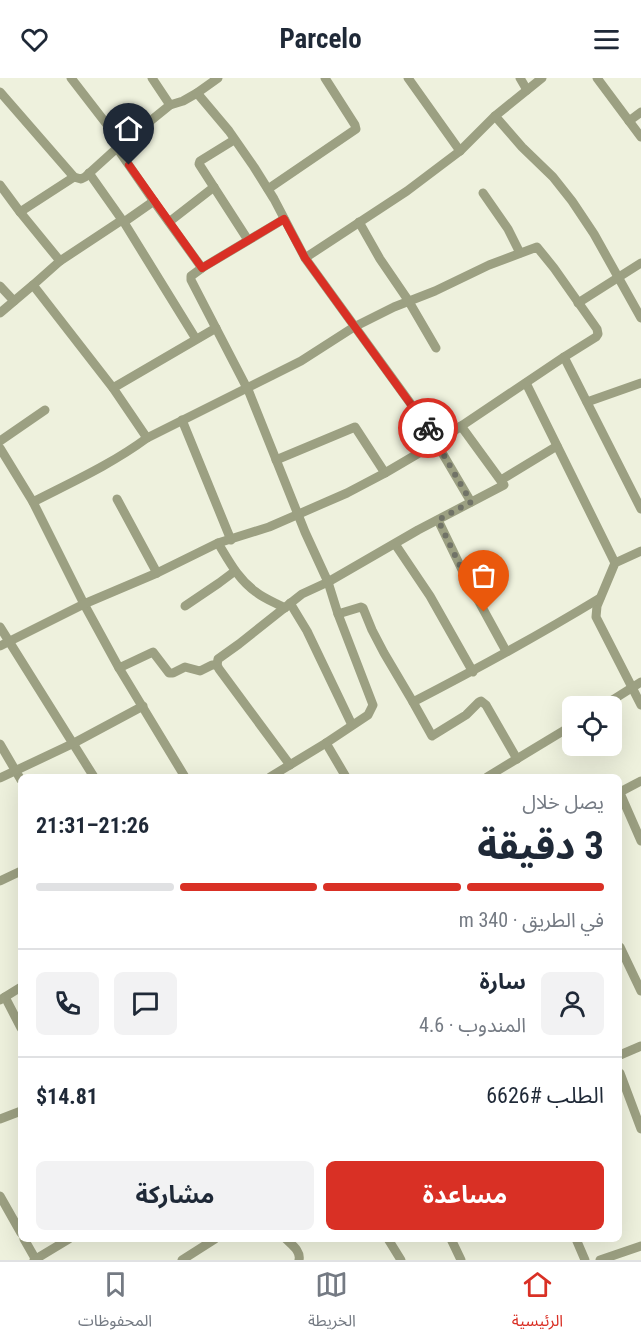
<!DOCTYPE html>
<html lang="ar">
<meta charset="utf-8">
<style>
body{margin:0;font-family:"Roboto Condensed","Noto Sans Arabic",sans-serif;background:#f2f2f3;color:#1f2937;direction:rtl;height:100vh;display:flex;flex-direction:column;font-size:22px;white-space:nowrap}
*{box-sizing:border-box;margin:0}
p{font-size:20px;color:#747a83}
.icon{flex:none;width:33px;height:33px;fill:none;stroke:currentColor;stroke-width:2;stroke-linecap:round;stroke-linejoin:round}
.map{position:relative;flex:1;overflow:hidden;direction:ltr}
.details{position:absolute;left:18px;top:696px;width:604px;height:468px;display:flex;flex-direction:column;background:#fff;border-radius:9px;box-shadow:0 6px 24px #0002;direction:rtl}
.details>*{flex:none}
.fabs{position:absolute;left:562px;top:618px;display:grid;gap:12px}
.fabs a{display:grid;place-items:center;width:60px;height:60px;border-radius:9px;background:#fff;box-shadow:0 6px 24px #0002;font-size:30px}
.pin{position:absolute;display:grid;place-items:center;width:51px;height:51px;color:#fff;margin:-62px -26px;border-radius:50% 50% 50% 0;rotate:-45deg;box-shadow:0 0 6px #0007}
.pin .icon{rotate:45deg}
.courier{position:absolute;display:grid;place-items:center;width:60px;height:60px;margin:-30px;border:4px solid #d93025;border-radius:50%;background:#fff;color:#222;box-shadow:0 2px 8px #0007}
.head em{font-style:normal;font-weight:700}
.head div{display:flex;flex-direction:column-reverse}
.head{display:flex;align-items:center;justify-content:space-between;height:102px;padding:0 18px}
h1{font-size:39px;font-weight:700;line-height:45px}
.bar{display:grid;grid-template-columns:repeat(4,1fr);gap:9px 6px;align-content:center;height:72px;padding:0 18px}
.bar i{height:8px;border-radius:4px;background:#e0e1e3}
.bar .current{background:#d93025}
.bar p{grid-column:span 4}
.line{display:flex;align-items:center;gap:15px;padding:0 18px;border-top:2px solid #e0e1e3}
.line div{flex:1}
.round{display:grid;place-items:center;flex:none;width:63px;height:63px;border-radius:9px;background:#f2f2f3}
.button{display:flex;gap:12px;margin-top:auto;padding:12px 18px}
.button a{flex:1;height:69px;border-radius:9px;background:#d93025;color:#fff;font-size:24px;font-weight:700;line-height:69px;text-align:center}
.button a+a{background:#f2f2f3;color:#1f2937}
header{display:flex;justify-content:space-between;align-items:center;height:78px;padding:0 18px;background:#fff;font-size:27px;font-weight:700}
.tab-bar{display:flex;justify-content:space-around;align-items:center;height:84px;border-top:2px solid #e0e1e3;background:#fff;font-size:16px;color:#747a83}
.tab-bar a{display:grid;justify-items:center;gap:3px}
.tab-bar .current{color:#d93025}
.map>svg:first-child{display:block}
</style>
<header><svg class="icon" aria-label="menu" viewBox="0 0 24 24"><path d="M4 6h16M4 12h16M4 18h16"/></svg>Parcelo<svg class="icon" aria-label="heart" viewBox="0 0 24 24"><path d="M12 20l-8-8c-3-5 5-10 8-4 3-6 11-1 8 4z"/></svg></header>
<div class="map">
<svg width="641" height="1182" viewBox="0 0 641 1182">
<rect width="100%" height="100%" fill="#eef1dd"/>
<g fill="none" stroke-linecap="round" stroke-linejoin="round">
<g stroke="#9ca082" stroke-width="9">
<polyline points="71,0 122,66"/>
<polyline points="152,0 170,27"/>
<polyline points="408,0 460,73"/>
<polyline points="520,0 527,12"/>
<polyline points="597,0 641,59"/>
<polyline points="0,14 74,99 81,101 85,99 117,70 170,27 183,23 197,15 218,0"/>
<polyline points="197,15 229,53 254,89 274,121 305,180 424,344 471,424"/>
<polyline points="495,38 522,69 553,99 572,123 594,156 641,240"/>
<polyline points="629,43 641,34"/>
<polyline points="234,62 200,83 199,86 248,162"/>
<polyline points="117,70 155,125 202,190"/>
<polyline points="89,95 125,146 196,261"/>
<polyline points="0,107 20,134 60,183"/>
<polyline points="268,111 356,51 355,47 325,0"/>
<polyline points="483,115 508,151 520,175"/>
<polyline points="20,134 74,99"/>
<polyline points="122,142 60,183 33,207 113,310 147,360"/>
<polyline points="124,144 154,123"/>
<polyline points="169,144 214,109"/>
<polyline points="359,144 380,181 408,222 436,270"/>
<polyline points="305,180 407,113 460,73 495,38 542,0"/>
<polyline points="0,208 14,223"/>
<polyline points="578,225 641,185"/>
<polyline points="0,235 33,207"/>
<polyline points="564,279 641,431"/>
<polyline points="526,305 615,485"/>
<polyline points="113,310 216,250"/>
<polyline points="587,324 641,305"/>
<polyline points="182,342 231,462"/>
<polyline points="0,363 45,332"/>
<polyline points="0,370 33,424 84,526 119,590 185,699"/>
<polyline points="276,382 355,349 385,395"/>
<polyline points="501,402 557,368"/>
<polyline points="117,421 157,495"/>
<polyline points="438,442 466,500 506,573"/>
<path d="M218,465C229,483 238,501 256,514C265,521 276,525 285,530"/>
<polyline points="395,466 430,518 473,594"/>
<polyline points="641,473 615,485 597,528 596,539 641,627"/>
<polyline points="290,525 307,553 352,647"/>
<polyline points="185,528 219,505 235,493"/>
<path d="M338,536L361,529L363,530L372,552L384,575L413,624C477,591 539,557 600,520"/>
<polyline points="0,549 94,699"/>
<path d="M0,568L84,526L157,495L218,465L269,449L347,415L385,395L436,365L564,279L596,259L598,256L597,251L554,190L537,169L489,187L435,213L394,229L354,249L301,283L147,360C112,386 72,404 33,424"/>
<polyline points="119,590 153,574 169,595 173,595 185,589 200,593 212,587 217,587"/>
<polyline points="413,624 432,658 466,637 479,624 481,623 486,627 517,681"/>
<polyline points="603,628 641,604"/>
<polyline points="326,665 346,699"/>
<polyline points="0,666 21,702"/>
<polyline points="290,687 219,591 217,587 218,581 239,566 302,516 328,504 418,452 504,407 461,348"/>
<polyline points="270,699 326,665 368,637 373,627 338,536 328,504 305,454 249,314 191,202 191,198 202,190 284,141"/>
<polyline points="487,699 573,647"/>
<polyline points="0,700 74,665 143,628"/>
<polyline points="620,714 641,703"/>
<polyline points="620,715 641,763"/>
<polyline points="0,803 21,793"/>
<polyline points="620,869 641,913"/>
<polyline points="5,919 21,950"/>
<polyline points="0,922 21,909"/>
<polyline points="620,977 641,968"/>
<polyline points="620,995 641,1051"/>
<polyline points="0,1041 21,1033"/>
<polyline points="0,1118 21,1155"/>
<polyline points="24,1161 36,1182"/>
<path d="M286,1161C292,1167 301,1173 299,1182"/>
<polyline points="388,1161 401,1182"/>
<polyline points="451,1161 461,1182"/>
<polyline points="576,1161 585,1182"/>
<polyline points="34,1182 69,1161"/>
<polyline points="182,1182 215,1161"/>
<polyline points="600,1182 641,1168"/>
</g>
</g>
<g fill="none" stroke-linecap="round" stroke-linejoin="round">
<polyline stroke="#717367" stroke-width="6" stroke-dasharray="0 10.8" points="428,350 471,424 438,442 466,500 484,534"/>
<polyline stroke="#d93025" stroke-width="8" points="129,87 202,190 284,141 305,180 428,350"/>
</g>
</svg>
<div class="fabs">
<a><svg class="icon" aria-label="locate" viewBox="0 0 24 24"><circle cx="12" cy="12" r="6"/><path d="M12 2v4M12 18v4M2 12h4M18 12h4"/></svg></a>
</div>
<div class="pin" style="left:484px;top:534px;background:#ea580c"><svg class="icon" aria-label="bag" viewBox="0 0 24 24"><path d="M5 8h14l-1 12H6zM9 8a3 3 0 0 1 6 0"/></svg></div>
<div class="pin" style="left:129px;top:87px;background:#1f2937"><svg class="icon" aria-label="home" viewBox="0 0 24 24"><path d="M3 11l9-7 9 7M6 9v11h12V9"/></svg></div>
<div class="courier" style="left:428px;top:350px"><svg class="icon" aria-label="bike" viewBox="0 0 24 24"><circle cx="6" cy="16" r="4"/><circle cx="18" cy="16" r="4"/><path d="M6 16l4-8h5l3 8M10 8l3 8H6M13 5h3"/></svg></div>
<section class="details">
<div class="head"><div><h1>3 دقيقة</h1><p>يصل خلال</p></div><em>21:26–21:31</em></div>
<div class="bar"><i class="current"></i><i class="current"></i><i class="current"></i><i></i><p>في الطريق · 340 m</p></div>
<div class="line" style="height:108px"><a class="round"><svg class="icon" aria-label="person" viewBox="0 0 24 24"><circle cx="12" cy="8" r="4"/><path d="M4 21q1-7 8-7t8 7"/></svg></a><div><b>سارة</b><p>المندوب · 4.6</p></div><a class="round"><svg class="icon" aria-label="chat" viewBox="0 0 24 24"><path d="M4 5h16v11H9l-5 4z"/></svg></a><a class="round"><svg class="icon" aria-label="phone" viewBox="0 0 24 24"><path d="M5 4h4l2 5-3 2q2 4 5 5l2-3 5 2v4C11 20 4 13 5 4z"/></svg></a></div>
<div class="line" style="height:78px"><div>الطلب #6626</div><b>$14.81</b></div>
<div class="button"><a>مساعدة</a><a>مشاركة</a></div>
</section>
</div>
<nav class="tab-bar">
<a class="current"><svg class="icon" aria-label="home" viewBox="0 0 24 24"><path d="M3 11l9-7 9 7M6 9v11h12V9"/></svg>الرئيسية</a>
<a><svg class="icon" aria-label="map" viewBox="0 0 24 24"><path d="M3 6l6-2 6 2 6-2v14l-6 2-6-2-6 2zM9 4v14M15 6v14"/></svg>الخريطة</a>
<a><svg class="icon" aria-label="saved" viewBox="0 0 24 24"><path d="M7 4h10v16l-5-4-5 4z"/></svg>المحفوظات</a>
</nav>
